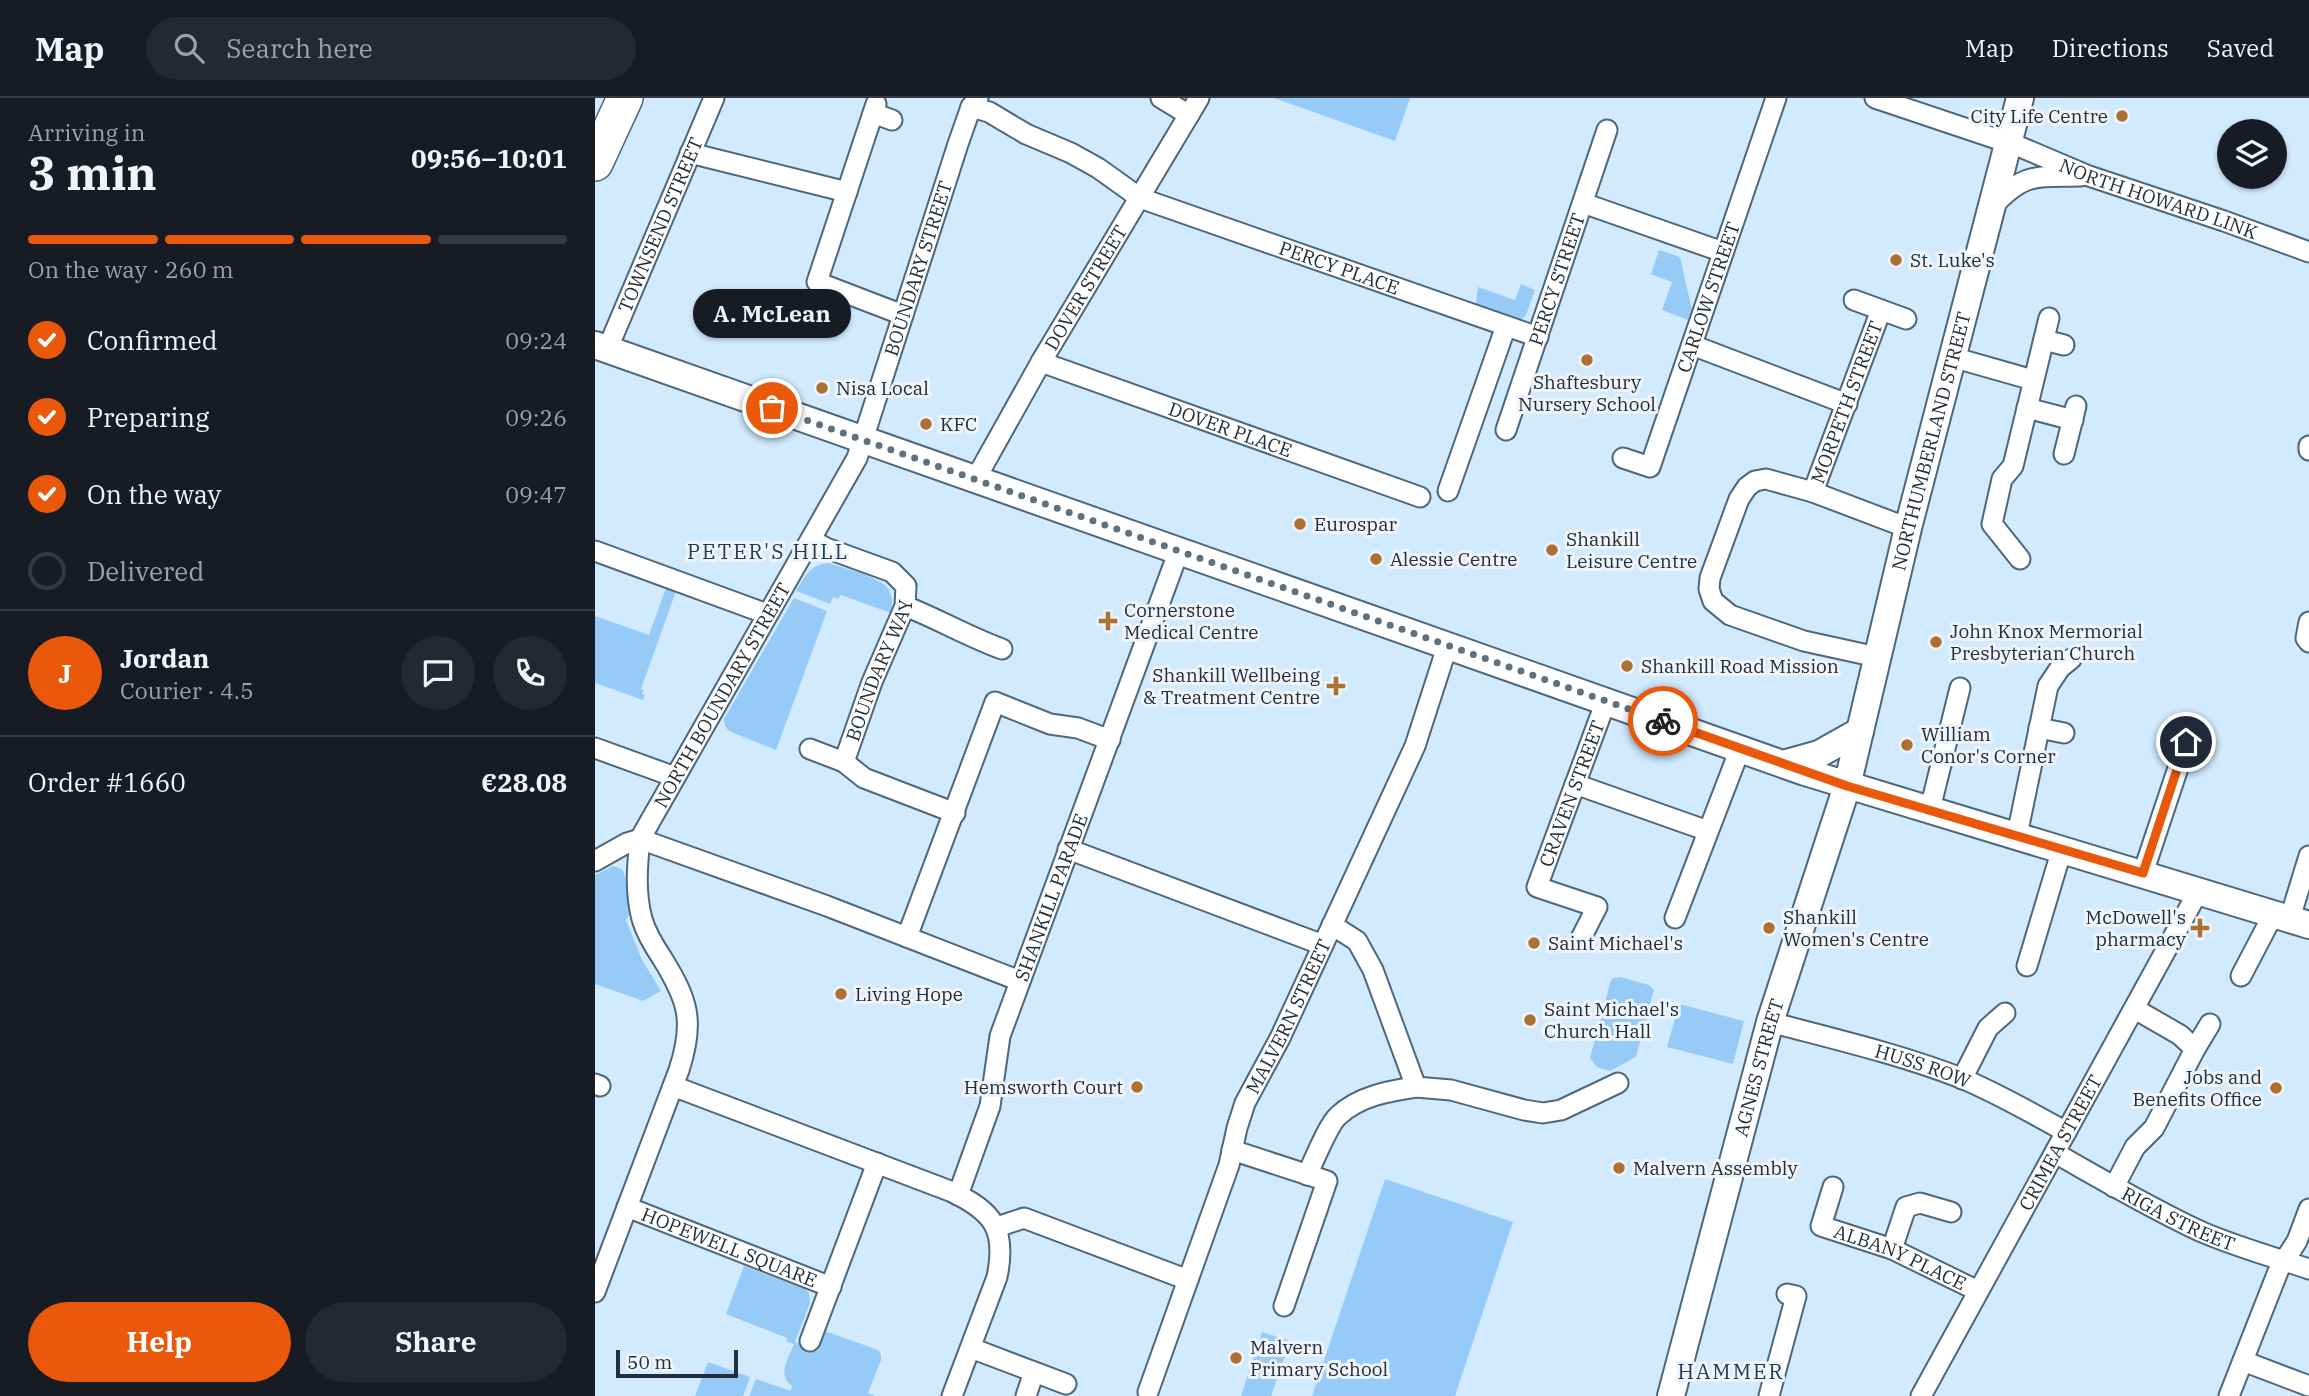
<!DOCTYPE html>
<meta charset="utf-8">
<style>
body{margin:0;font-family:"IBM Plex Serif",serif;background:#242831;color:#f1f3f6;height:100vh;display:flex;flex-direction:column;font-size:26px;white-space:nowrap}
*{box-sizing:border-box;margin:0}
p{font-size:23px;color:#9ea1a6}
.icon{flex:none;width:38px;height:38px;fill:none;stroke:currentColor;stroke-width:2;stroke-linecap:round;stroke-linejoin:round}
.map{position:relative;flex:1;overflow:hidden}
.side{display:flex;flex-direction:column;background:#171b24;width:595px}
.side>*{flex:none}
.buttons{position:absolute;left:1622px;top:21px;display:grid;gap:14px}
.buttons a{display:grid;place-items:center;width:70px;height:70px;border-radius:50%;background:#171b24;box-shadow:0 2px 5px #0004;font-size:35px}
.scale{position:absolute;left:21px;bottom:18px;width:122px;box-sizing:border-box;padding-left:7px;border:4px solid #232e38;border-top:0;font-size:19px;line-height:24px;white-space:nowrap;color:#232e38;-webkit-text-stroke:5px #eef4f9;paint-order:stroke}
.pin{position:absolute;display:grid;place-items:center;width:60px;height:60px;color:#fff;margin:-30px;border:4px solid #fff;border-radius:50%;box-shadow:0 2px 7px #0007}
.courier{position:absolute;display:grid;place-items:center;width:70px;height:70px;margin:-35px;border:5px solid #ea580c;border-radius:50%;background:#fff;color:#222;box-shadow:0 2px 9px #0007}
.bubble{position:absolute;height:49px;border-radius:24px;background:#171b24;box-shadow:0 2px 5px #0004;font-size:23px;font-weight:800;line-height:49px;text-align:center}
.overview em{font-style:normal;font-weight:800}
.overview div{display:flex;flex-direction:column-reverse}
.overview{display:flex;align-items:center;justify-content:space-between;height:119px;padding:0 28px}
h1{font-size:46px;font-weight:800;line-height:52px}
.bar{display:grid;grid-template-columns:repeat(4,1fr);gap:10px 7px;align-content:center;height:84px;padding:0 28px}
.bar i{height:9px;border-radius:5px;background:#363941}
.bar .selected{background:#ea580c}
.bar p{grid-column:span 4}
.line{display:flex;align-items:center;gap:18px;padding:0 28px;border-top:2px solid #363941}
.line div{flex:1}
.round{display:grid;place-items:center;flex:none;width:74px;height:74px;border-radius:37px;background:#242831}
ol{padding:0 28px;list-style:none}
li{display:flex;align-items:center;gap:21px;height:77px}
li p{margin-inline-start:auto}
li .icon{padding:7px;border-radius:50%;background:#ea580c;color:#fff;stroke-width:4}
li:last-child{color:#9ea1a6}
li i{width:38px;height:38px;border:4px solid #363941;border-radius:50%}
.action{display:flex;gap:14px;margin-top:auto;padding:14px 28px}
.action a{flex:1;height:80px;border-radius:42px;background:#ea580c;color:#fff;font-size:28px;font-weight:800;line-height:80px;text-align:center}
.action a+a{background:#242831;color:#f1f3f6}
header{display:flex;align-items:center;gap:42px;box-sizing:border-box;height:98px;padding:0 35px;background:#171b24;border-bottom:2px solid #363941}
header strong{font-size:33px}
nav{display:flex;gap:38px;margin-inline-start:auto;font-size:24px}
.search{width:490px;height:63px;background:#242831;display:flex;align-items:center;gap:18px;box-sizing:border-box;padding:0 24px;border-radius:38px;color:#9ea1a6;font-size:26px}
main{display:flex;flex:1;min-height:0}
.map>svg:first-child{display:block}
</style>
<header>
<strong>Map</strong>
<div class="search"><svg class="icon" aria-label="search" viewBox="0 0 24 24"><circle cx="10" cy="10" r="6"/><path d="M15 15l6 6"/></svg>Search here</div>
<nav><a>Map</a><a>Directions</a><a>Saved</a></nav>
</header>
<main>
<section class="side">
<div class="overview"><div><h1>3 min</h1><p>Arriving in</p></div><em>09:56–10:01</em></div>
<div class="bar"><i class="selected"></i><i class="selected"></i><i class="selected"></i><i></i><p>On the way · 260 m</p></div>
<ol>
<li><svg class="icon" aria-label="check" viewBox="0 0 24 24"><path d="M5 12l5 5 9-10"/></svg>Confirmed<p>09:24</p></li>
<li><svg class="icon" aria-label="check" viewBox="0 0 24 24"><path d="M5 12l5 5 9-10"/></svg>Preparing<p>09:26</p></li>
<li><svg class="icon" aria-label="check" viewBox="0 0 24 24"><path d="M5 12l5 5 9-10"/></svg>On the way<p>09:47</p></li>
<li><i></i>Delivered</li>
</ol>
<div class="line" style="height:126px"><b class="round" style="background:#ea580c;color:#fff">J</b><div><b>Jordan</b><p>Courier · 4.5</p></div><a class="round"><svg class="icon" aria-label="chat" viewBox="0 0 24 24"><path d="M4 5h16v11H9l-5 4z"/></svg></a><a class="round"><svg class="icon" aria-label="phone" viewBox="0 0 24 24"><path d="M5 4h4l2 5-3 2q2 4 5 5l2-3 5 2v4C11 20 4 13 5 4z"/></svg></a></div>
<div class="line" style="height:91px"><div>Order #1660</div><b>€28.08</b></div>
<div class="action"><a>Help</a><a>Share</a></div>
</section>
<div class="map">
<svg width="1714" height="1298" viewBox="0 0 1714 1298">
<rect width="100%" height="100%" fill="#d2eafe"/>
<g fill="#96cbf7">
<polygon points="679,0 815,0 800,43"/>
<polygon points="1064,152 1085,159 1097,212 1093,222 1067,212 1077,184 1056,176"/>
<polygon points="926,186 940,192 931,217 926,222 883,208 881,205 883,189 920,202"/>
<path d="M233,465C248,470 287,479 294,492C298,499 297,508 296,515L246,497L243,501L238,499L235,506L201,493C210,478 215,467 233,465Z"/>
<polygon points="71,490 81,493 46,591 49,592 47,596 50,597 48,602 0,585 0,518 54,537"/>
<polygon points="199,500 232,513 181,652 134,633 130,628 129,621"/>
<polygon points="18,768 27,771 29,775 36,814 31,822 47,862 66,893 48,903 0,886 0,777"/>
<polygon points="1025,879 1054,887 1059,892 1041,959 1015,973 1002,969 995,960 1015,885 1018,880"/>
<polygon points="1084,906 1149,923 1138,966 1072,949"/>
<polygon points="790,1081 918,1124 860,1298 717,1298"/>
<path d="M149,1168L210,1191L214,1195L215,1205L200,1244L223,1253L230,1233L283,1252L286,1256V1262L273,1295L280,1298H154L161,1281L196,1293L197,1288C182,1277 193,1261 199,1246L191,1243L192,1240L131,1216Z"/>
<polygon points="667,1234 695,1243 676,1298 646,1298"/>
<polygon points="113,1264 155,1279 148,1298 100,1298"/>
</g>
<g fill="none" stroke-linecap="round" stroke-linejoin="round">
<g stroke="#4d677d" stroke-width="23">
<g id="street">
<polyline points="566,0 594,17"/>
<path id="s1" d="M1280,0L1423,48L1494,78L1629,123L1714,154"/>
<polyline points="281,6 222,184 308,217"/>
<path id="s2" d="M376,9L394,14L431,36L476,55L503,70L545,100L943,239"/>
<polyline points="278,15 297,22"/>
<polyline points="95,55 252,94"/>
<polyline points="988,105 1128,154"/>
<path d="M1397,109C1429,74 1441,79 1486,78"/>
<polyline points="1259,202 1311,221"/>
<polyline points="1449,242 1469,247"/>
<polyline points="1097,247 1252,306"/>
<path id="s3" d="M12,252L119,0"/>
<polyline points="1357,259 1438,282"/>
<path id="s4" d="M446,264L825,399"/>
<polyline points="1432,310 1478,322"/>
<path id="s5" d="M911,332L1012,32"/>
<polyline points="1714,348 1714,352"/>
<polyline points="1469,356 1481,308"/>
<path id="s6" d="M1028,360L1055,369L1181,0"/>
<path id="s7" d="M380,382L446,264L604,0"/>
<polyline points="853,393 911,228"/>
<path id="s8" d="M1218,394L1286,212"/>
<polyline points="0,453 172,516"/>
<polyline points="1425,461 1397,426 1407,381 1418,368 1454,220"/>
<path d="M310,508C343,521 374,539 407,551"/>
<polyline points="1714,524 1711,540 1714,544"/>
<polyline points="1282,559 1209,543 1135,517 1118,503 1114,491 1115,480 1144,401 1152,389 1160,383 1171,381 1218,394 1313,430"/>
<polyline points="1444,630 1469,635"/>
<polyline points="0,650 80,679"/>
<path id="s9" d="M215,651L249,664L277,584L310,508L311,488L297,474L231,450L216,442"/>
<polyline points="249,664 269,680 360,715"/>
<polyline points="980,686 1113,733"/>
<polyline points="1335,711 1365,590"/>
<polyline points="1422,737 1453,588 1465,570 1476,561"/>
<polyline points="45,741 232,808 425,883"/>
<polyline points="473,751 728,847"/>
<polyline points="0,763 32,745 45,741"/>
<polyline points="1548,775 1597,628"/>
<polyline points="1080,820 1145,651"/>
<polyline points="1695,820 1714,758"/>
<polyline points="737,827 762,843 778,872 821,989 856,992 929,1012 948,1015 966,1012 1023,985"/>
<polyline points="312,839 400,604 455,626 483,630 515,642"/>
<path id="s10" d="M985,842L1002,809L942,789L1011,603"/>
<polyline points="1432,868 1467,751"/>
<polyline points="1646,878 1679,815"/>
<polyline points="1540,911 1585,937 1600,951"/>
<path id="s11" d="M1175,924C1239,941 1304,956 1366,980C1402,995 1437,1015 1471,1034"/>
<polyline points="1367,981 1393,930 1410,915"/>
<polyline points="0,986 5,988"/>
<path d="M78,988L355,1093C398,1113 412,1131 402,1179L357,1298"/>
<polyline points="637,1052 732,1083 689,1208"/>
<path id="s12" d="M1460,1055C1508,1082 1557,1111 1607,1134C1642,1149 1678,1159 1714,1171"/>
<path d="M712,1077C719,1063 733,1027 743,1018C764,998 794,993 821,989"/>
<path id="s13" d="M1238,1089L1226,1128L1297,1151L1383,1193"/>
<polyline points="1519,1089 1540,1049 1559,1030 1600,951 1615,926"/>
<path id="s14" d="M363,1097L395,1008L405,938L583,455"/>
<path id="s15" d="M32,1109L236,1189"/>
<polyline points="402,1129 429,1120 593,1182"/>
<polyline points="1297,1151 1311,1109 1325,1105 1356,1114"/>
<path id="s16" d="M0,1194L84,972C100,923 93,902 67,860C59,848 51,835 47,821C40,794 42,769 45,741L262,360L363,46L376,9L383,0"/>
<polyline points="215,1243 282,1065"/>
<polyline points="376,1250 471,1286"/>
<polyline points="1648,1263 1714,1288"/>
<path id="s17" d="M553,1294L634,1067L642,1030L650,1005L685,940L820,648L852,549"/>
<polyline points="431,1298 439,1274"/>
<polyline points="1174,1298 1201,1198 1192,1196"/>
<path id="s18" d="M1326,1298L1604,792"/>
<polyline points="1634,1298 1684,1171 1702,1143 1714,1111"/>
</g>
</g>
<g stroke="#4d677d" stroke-width="30">
<g id="secondary">
<polyline points="0,247 1210,674 1714,827"/>
<polyline points="1188,666 1224,656 1265,633"/>
<path id="s19" d="M1076,1298L1175,924L1252,688L1313,430L1425,0"/>
</g>
</g>
<g stroke="#4d677d" stroke-width="38">
<polyline id="highway" points="0,65 30,0"/>
</g>
<use href="#street" stroke="#fff" stroke-width="19"/>
<use href="#secondary" stroke="#fff" stroke-width="26"/>
<use href="#highway" stroke="#fff" stroke-width="35"/>
</g>
<g fill="none" stroke-linecap="round" stroke-linejoin="round">
<polyline stroke="#60707d" stroke-width="7" stroke-dasharray="0 12.6" points="177,310 1068,623"/>
<polyline stroke="#ea580c" stroke-width="9" points="1068,623 1252,688 1548,775 1591,644"/>
</g>
<g fill="#ac7032" stroke="#eef4f9" stroke-width="2.5">
<circle cx="1527" cy="18" r="7"/>
<circle cx="1301" cy="162" r="7"/>
<circle cx="992" cy="262" r="7"/>
<circle cx="227" cy="290" r="7"/>
<circle cx="331" cy="326" r="7"/>
<circle cx="705" cy="426" r="7"/>
<circle cx="957" cy="452" r="7"/>
<circle cx="781" cy="461" r="7"/>
<path d="M509.5 512.5h7v7h7v7h-7v7h-7v-7h-7v-7h7z"/>
<circle cx="1341" cy="544" r="7"/>
<circle cx="1032" cy="568" r="7"/>
<path d="M737.5 577.5h7v7h7v7h-7v7h-7v-7h-7v-7h7z"/>
<circle cx="1312" cy="647" r="7"/>
<circle cx="1174" cy="830" r="7"/>
<path d="M1601.5 819.5h7v7h7v7h-7v7h-7v-7h-7v-7h7z"/>
<circle cx="939" cy="845" r="7"/>
<circle cx="246" cy="896" r="7"/>
<circle cx="935" cy="922" r="7"/>
<circle cx="542" cy="989" r="7"/>
<circle cx="1681" cy="990" r="7"/>
<circle cx="1024" cy="1070" r="7"/>
<circle cx="641" cy="1260" r="7"/>
</g>
<g text-anchor="middle" stroke-width="6" stroke-linejoin="round" paint-order="stroke">
<g font-size="19" fill="#232e38" stroke="#eef4f9" text-anchor="start">
<text x="1513" y="25" text-anchor="end">City Life Centre</text>
<text x="1315" y="169">St. Luke's</text>
<text x="992" y="291" text-anchor="middle">Shaftesbury<tspan x="992" dy="22">Nursery School</tspan></text>
<text x="241" y="297">Nisa Local</text>
<text x="345" y="333">KFC</text>
<text x="719" y="433">Eurospar</text>
<text x="971" y="448">Shankill<tspan x="971" dy="22">Leisure Centre</tspan></text>
<text x="795" y="468">Alessie Centre</text>
<text x="529" y="519">Cornerstone<tspan x="529" dy="22">Medical Centre</tspan></text>
<text x="1355" y="540">John Knox Mermorial<tspan x="1355" dy="22">Presbyterian Church</tspan></text>
<text x="1046" y="575">Shankill Road Mission</text>
<text x="725" y="584" text-anchor="end">Shankill Wellbeing<tspan x="725" dy="22">&amp; Treatment Centre</tspan></text>
<text x="1326" y="643">William<tspan x="1326" dy="22">Conor's Corner</tspan></text>
<text x="1188" y="826">Shankill<tspan x="1188" dy="22">Women's Centre</tspan></text>
<text x="1591" y="826" text-anchor="end">McDowell's<tspan x="1591" dy="22">pharmacy</tspan></text>
<text x="953" y="852">Saint Michael's</text>
<text x="260" y="903">Living Hope</text>
<text x="949" y="918">Saint Michael's<tspan x="949" dy="22">Church Hall</tspan></text>
<text x="1667" y="986" text-anchor="end">Jobs and<tspan x="1667" dy="22">Benefits Office</tspan></text>
<text x="528" y="996" text-anchor="end">Hemsworth Court</text>
<text x="1038" y="1077">Malvern Assembly</text>
<text x="655" y="1256">Malvern<tspan x="655" dy="22">Primary School</tspan></text>
</g>
<g font-size="19" fill="#232e38" stroke="#eef4f9">
<text dy="7" stroke="none"><textPath href="#s1" startOffset="301">NORTH HOWARD LINK</textPath></text>
<text dy="7" stroke="none"><textPath href="#s3" startOffset="136">TOWNSEND STREET</textPath></text>
<text dy="7" stroke="none"><textPath href="#s2" startOffset="404">PERCY PLACE</textPath></text>
<text dy="7" stroke="none"><textPath href="#s16" startOffset="1118">BOUNDARY STREET</textPath></text>
<text dy="7" stroke="none"><textPath href="#s5" startOffset="159">PERCY STREET</textPath></text>
<text dy="7" stroke="none"><textPath href="#s7" startOffset="222">DOVER STREET</textPath></text>
<text dy="7" stroke="none"><textPath href="#s6" startOffset="208">CARLOW STREET</textPath></text>
<text dy="7" stroke="none"><textPath href="#s8" startOffset="96">MORPETH STREET</textPath></text>
<text dy="7" stroke="none"><textPath href="#s4" startOffset="201">DOVER PLACE</textPath></text>
<text dy="7" stroke="none"><textPath href="#s19" startOffset="990">NORTHUMBERLAND STREET</textPath></text>
<text dy="7" stroke="none"><textPath href="#s9" startOffset="135">BOUNDARY WAY</textPath></text>
<text dy="7" stroke="none"><textPath href="#s16" startOffset="646">NORTH BOUNDARY STREET</textPath></text>
<text dy="7" stroke="none"><textPath href="#s10" startOffset="200">CRAVEN STREET</textPath></text>
<text dy="7" stroke="none"><textPath href="#s14" startOffset="313">SHANKILL PARADE</textPath></text>
<text dy="7" stroke="none"><textPath href="#s17" startOffset="402">MALVERN STREET</textPath></text>
<text dy="7" stroke="none"><textPath href="#s11" startOffset="159">HUSS ROW</textPath></text>
<text dy="7" stroke="none"><textPath href="#s19" startOffset="340">AGNES STREET</textPath></text>
<text dy="7" stroke="none"><textPath href="#s18" startOffset="289">CRIMEA STREET</textPath></text>
<text dy="7" stroke="none"><textPath href="#s12" startOffset="140">RIGA STREET</textPath></text>
<text dy="7" stroke="none"><textPath href="#s15" startOffset="110">HOPEWELL SQUARE</textPath></text>
<text dy="7" stroke="none"><textPath href="#s13" startOffset="126">ALBANY PLACE</textPath></text>
</g>
<g font-size="21" letter-spacing="2" fill="#233c50" stroke="#eef4f9">
<text x="173" y="461">PETER'S HILL</text>
<text x="1136" y="1281">HAMMER</text>
</g>
</g>
</svg>
<div class="buttons">
<a><svg class="icon" aria-label="layers" viewBox="0 0 24 24"><path d="M12 4l9 5-9 5-9-5zM3 14l9 5 9-5"/></svg></a>
</div>
<div class="scale">50 m</div>
<div class="pin" style="left:177px;top:310px;background:#ea580c"><svg class="icon" aria-label="bag" viewBox="0 0 24 24"><path d="M5 8h14l-1 12H6zM9 8a3 3 0 0 1 6 0"/></svg></div>
<div class="pin" style="left:1591px;top:644px;background:#1f2937"><svg class="icon" aria-label="home" viewBox="0 0 24 24"><path d="M3 11l9-7 9 7M6 9v11h12V9"/></svg></div>
<div class="courier" style="left:1068px;top:623px"><svg class="icon" aria-label="bike" viewBox="0 0 24 24"><circle cx="6" cy="16" r="4"/><circle cx="18" cy="16" r="4"/><path d="M6 16l4-8h5l3 8M10 8l3 8H6M13 5h3"/></svg></div>
<div class="bubble" style="left:98px;top:191px;width:158px">A. McLean</div>
</div>
</main>
